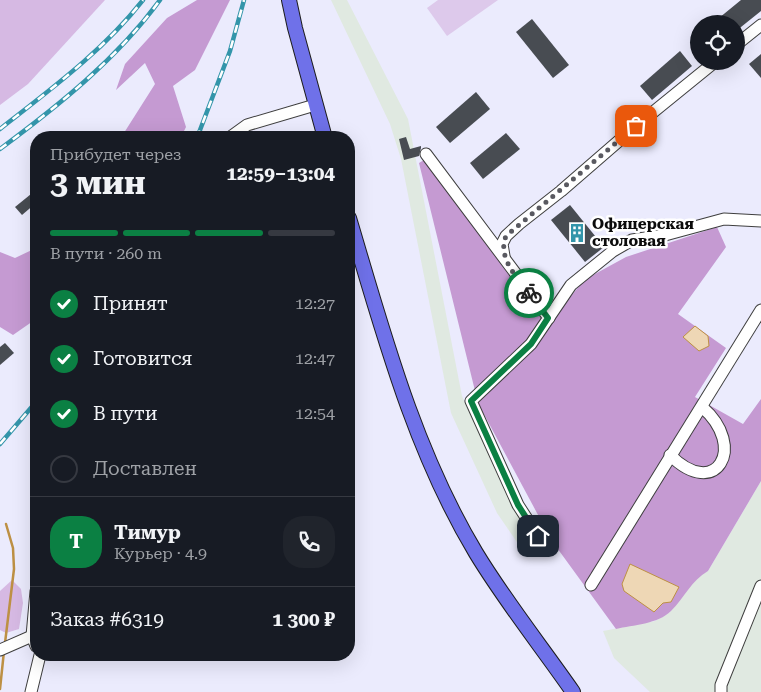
<!DOCTYPE html>
<html lang="ru">
<meta charset="utf-8">
<style>
body{margin:0;font-family:"Roboto Serif",serif;background:#20242c;color:#f1f3f6;height:100vh;display:flex;flex-direction:column;font-size:19px;white-space:nowrap}
*{box-sizing:border-box;margin:0}
p{font-size:16px;color:#9ea1a6}
.icon{flex:none;width:28px;height:28px;fill:none;stroke:currentColor;stroke-width:2;stroke-linecap:round;stroke-linejoin:round}
.map{position:relative;flex:1;overflow:hidden}
.panel{position:absolute;left:30px;top:131px;width:325px;height:530px;display:flex;flex-direction:column;background:#171b24;border-radius:20px;box-shadow:0 5px 20px #0002}
.panel>*{flex:none}
.controls{position:absolute;left:690px;top:15px;display:grid;gap:10px}
.controls a{display:grid;place-items:center;width:55px;height:55px;border-radius:50%;background:#171b24;box-shadow:0 5px 20px #0002;font-size:25px}
.pin{position:absolute;display:grid;place-items:center;width:42px;height:42px;color:#fff;margin:-21px;border-radius:10px;box-shadow:0 2px 8px #0006}
.courier{position:absolute;display:grid;place-items:center;width:50px;height:50px;margin:-25px;border:4px solid #0b8043;border-radius:50%;background:#fff;color:#222;box-shadow:0 1px 6px #0007}
.head em{font-style:normal;font-weight:700}
.head div{display:flex;flex-direction:column-reverse}
.head{display:flex;align-items:center;justify-content:space-between;height:85px;padding:0 20px}
h1{font-size:32px;font-weight:700;line-height:38px}
.bar{display:grid;grid-template-columns:repeat(4,1fr);gap:8px 5px;align-content:center;height:60px;padding:0 20px}
.bar i{height:6px;border-radius:4px;background:#363941}
.bar .on{background:#0b8043}
.bar p{grid-column:span 4}
.line{display:flex;align-items:center;gap:12px;padding:0 20px;border-top:1px solid #363941}
.line div{flex:1}
.round{display:grid;place-items:center;flex:none;width:52px;height:52px;border-radius:20px;background:#20242c}
ol{padding:0 20px;list-style:none}
li{display:flex;align-items:center;gap:15px;height:55px}
li p{margin-inline-start:auto}
li .icon{padding:5px;border-radius:50%;background:#0b8043;color:#fff;stroke-width:4}
li:last-child{color:#9ea1a6}
li i{width:28px;height:28px;border:2px solid #363941;border-radius:50%}
.map>svg:first-child{display:block}
</style>
<div class="map">
<svg width="761" height="692" viewBox="0 0 761 692">
<rect width="100%" height="100%" fill="#ebebfd"/>
<g fill="#e0e9e1">
<polygon points="331,0 347,0 408,119 462,396 512,506 536,543 523,551 497,513 451,413 401,159 390,124"/>
<polygon points="761,481 761,692 650,692 614,658 603,631 655,621 670,612 696,578 708,571"/>
</g>
<g fill="#d6b9e3">
<polygon points="0,0 105,0 28,84 0,105"/>
<polygon points="12,580 21,589 23,603 19,629 6,633 0,630 0,591"/>
</g>
<g fill="#c59ad2">
<polygon points="197,0 230,0 195,70 173,86 186,127 181,137 124,137 122,136 155,84 145,63 116,90 125,64 167,18"/>
<path d="M424,160L547,326L584,280L626,257L717,227L726,247L678,314L726,348L695,397L743,424L761,399V481L708,571C691,581 685,597 671,611C658,624 633,625 616,629L552,541L478,403L419,163Z"/>
<polygon points="36,248 36,319 13,335 0,327 0,252 15,258"/>
</g>
<polygon fill="#ddc9eb" points="438,0 498,0 447,36 427,8"/>
<g fill="#eed7b5" stroke="#bd9044">
<polygon points="695,326 708,336 709,346 699,351 683,337"/>
<polygon points="630,564 679,587 671,602 663,603 654,612 624,591 622,584"/>
</g>
<g fill="none" stroke-linecap="round" stroke-linejoin="round">
<g stroke="#bd9044" stroke-width="2.5">
<polyline points="5,643 14,569 13,548 6,524"/>
<polyline points="0,689 4,651"/>
</g>
</g>
<g fill="#484c52">
<polygon points="741,0 761,0 761,11 736,31 736,24 723,24 719,18"/>
<polygon points="532,19 569,65 553,78 516,32"/>
<polygon points="680,51 692,66 652,100 640,86"/>
<polygon points="761,54 761,78 749,64"/>
<polygon points="476,92 490,109 450,143 436,127"/>
<polygon points="506,133 520,149 483,179 470,163"/>
<polygon points="406,137 410,149 421,146 421,148 419,156 404,160 399,139"/>
<polygon points="36,190 36,203 22,215 15,207"/>
<polygon points="570,205 604,247 585,262 551,220"/>
<polygon points="5,343 14,353 0,365 0,347"/>
</g>
<g fill="none" stroke-linecap="round" stroke-linejoin="round">
<g stroke="#3e3e3e" stroke-width="13">
<g id="minor">
<polyline points="736,45 761,25"/>
<polyline points="229,138 247,125 315,105"/>
<polyline points="426,154 549,318"/>
<polyline points="504,256 502,244 506,236 519,224 561,191 636,126 716,61"/>
<path d="M670,455C716,501 748,447 702,407"/>
<polyline points="538,536 518,505 471,401 531,344 571,285 613,251 632,240 665,235 724,219 761,221"/>
<polyline points="591,585 761,310"/>
<polyline points="36,591 32,636 36,646"/>
<polyline points="0,650 32,636"/>
<polyline points="31,692 40,655"/>
<polyline points="721,692 721,685 761,586"/>
</g>
</g>
<g stroke="#1c1c1c" stroke-width="16">
<g id="major">
<polyline points="289,0 295,28 325,138"/>
<path d="M349,218C383,332 414,450 476,553C505,601 541,646 573,692"/>
</g>
</g>
<use href="#minor" stroke="#fff" stroke-width="11"/>
<use href="#major" stroke="#6f71e9" stroke-width="14"/>
<g stroke="#3395aa" stroke-width="4.5">
<g id="rail">
<path d="M0,129C51,89 103,51 143,0"/>
<polyline points="197,138 230,51 244,0"/>
<path d="M0,149C58,106 117,59 160,0"/>
<polyline points="0,444 36,402"/>
</g>
</g>
<use href="#rail" stroke="#fff" stroke-width="2.5" stroke-dasharray="8" stroke-linecap="butt"/>
</g>
<g fill="none" stroke-linecap="round" stroke-linejoin="round">
<path stroke="#595960" stroke-width="5" stroke-dasharray="0 9" d="M529,293C517,278 497,257 506,236L636,126"/>
<polyline stroke="#0b8043" stroke-width="6" points="529,293 548,318 531,344 471,401 518,505 538,536"/>
</g>
<defs>
<g id="building-bare" transform="scale(1.5)"><path d="M-4-6H4V6H1V3H-1V6H-4ZM-2.5-4.3h1.7v1.8h-1.7ZM.8-4.3h1.7v1.8H.8ZM-2.5-1h1.7V.8h-1.7ZM.8-1h1.7V.8H.8Z" fill="#3395aa" stroke="#fff" stroke-width="2.5" paint-order="stroke"/></g>
</defs>
<g fill-rule="evenodd">
<use href="#building-bare" x="577" y="233"/>
</g>
<g text-anchor="middle" stroke-width="5" stroke-linejoin="round" paint-order="stroke">
<g font-size="15" font-weight="bold" fill="#0b0b0b" stroke="#fff" text-anchor="start">
<text x="592" y="229">Офицерская<tspan x="592" dy="17">столовая</tspan></text>
</g>
</g>
</svg>
<div class="controls">
<a><svg class="icon" aria-label="locate" viewBox="0 0 24 24"><circle cx="12" cy="12" r="6"/><path d="M12 2v4M12 18v4M2 12h4M18 12h4"/></svg></a>
</div>
<div class="pin" style="left:636px;top:126px;background:#ea580c"><svg class="icon" aria-label="bag" viewBox="0 0 24 24"><path d="M5 8h14l-1 12H6zM9 8a3 3 0 0 1 6 0"/></svg></div>
<div class="pin" style="left:538px;top:536px;background:#1f2937"><svg class="icon" aria-label="home" viewBox="0 0 24 24"><path d="M3 11l9-7 9 7M6 9v11h12V9"/></svg></div>
<div class="courier" style="left:529px;top:293px"><svg class="icon" aria-label="bike" viewBox="0 0 24 24"><circle cx="6" cy="16" r="4"/><circle cx="18" cy="16" r="4"/><path d="M6 16l4-8h5l3 8M10 8l3 8H6M13 5h3"/></svg></div>
<section class="panel">
<div class="head"><div><h1>3 мин</h1><p>Прибудет через</p></div><em>12:59–13:04</em></div>
<div class="bar"><i class="on"></i><i class="on"></i><i class="on"></i><i></i><p>В пути · 260 m</p></div>
<ol>
<li><svg class="icon" aria-label="check" viewBox="0 0 24 24"><path d="M5 12l5 5 9-10"/></svg>Принят<p>12:27</p></li>
<li><svg class="icon" aria-label="check" viewBox="0 0 24 24"><path d="M5 12l5 5 9-10"/></svg>Готовится<p>12:47</p></li>
<li><svg class="icon" aria-label="check" viewBox="0 0 24 24"><path d="M5 12l5 5 9-10"/></svg>В пути<p>12:54</p></li>
<li><i></i>Доставлен</li>
</ol>
<div class="line" style="height:90px"><b class="round" style="background:#0b8043;color:#fff">Т</b><div><b>Тимур</b><p>Курьер · 4.9</p></div><a class="round"><svg class="icon" aria-label="phone" viewBox="0 0 24 24"><path d="M5 4h4l2 5-3 2q2 4 5 5l2-3 5 2v4C11 20 4 13 5 4z"/></svg></a></div>
<div class="line" style="height:65px"><div>Заказ #6319</div><b>1 300 ₽</b></div>
</section>
</div>
